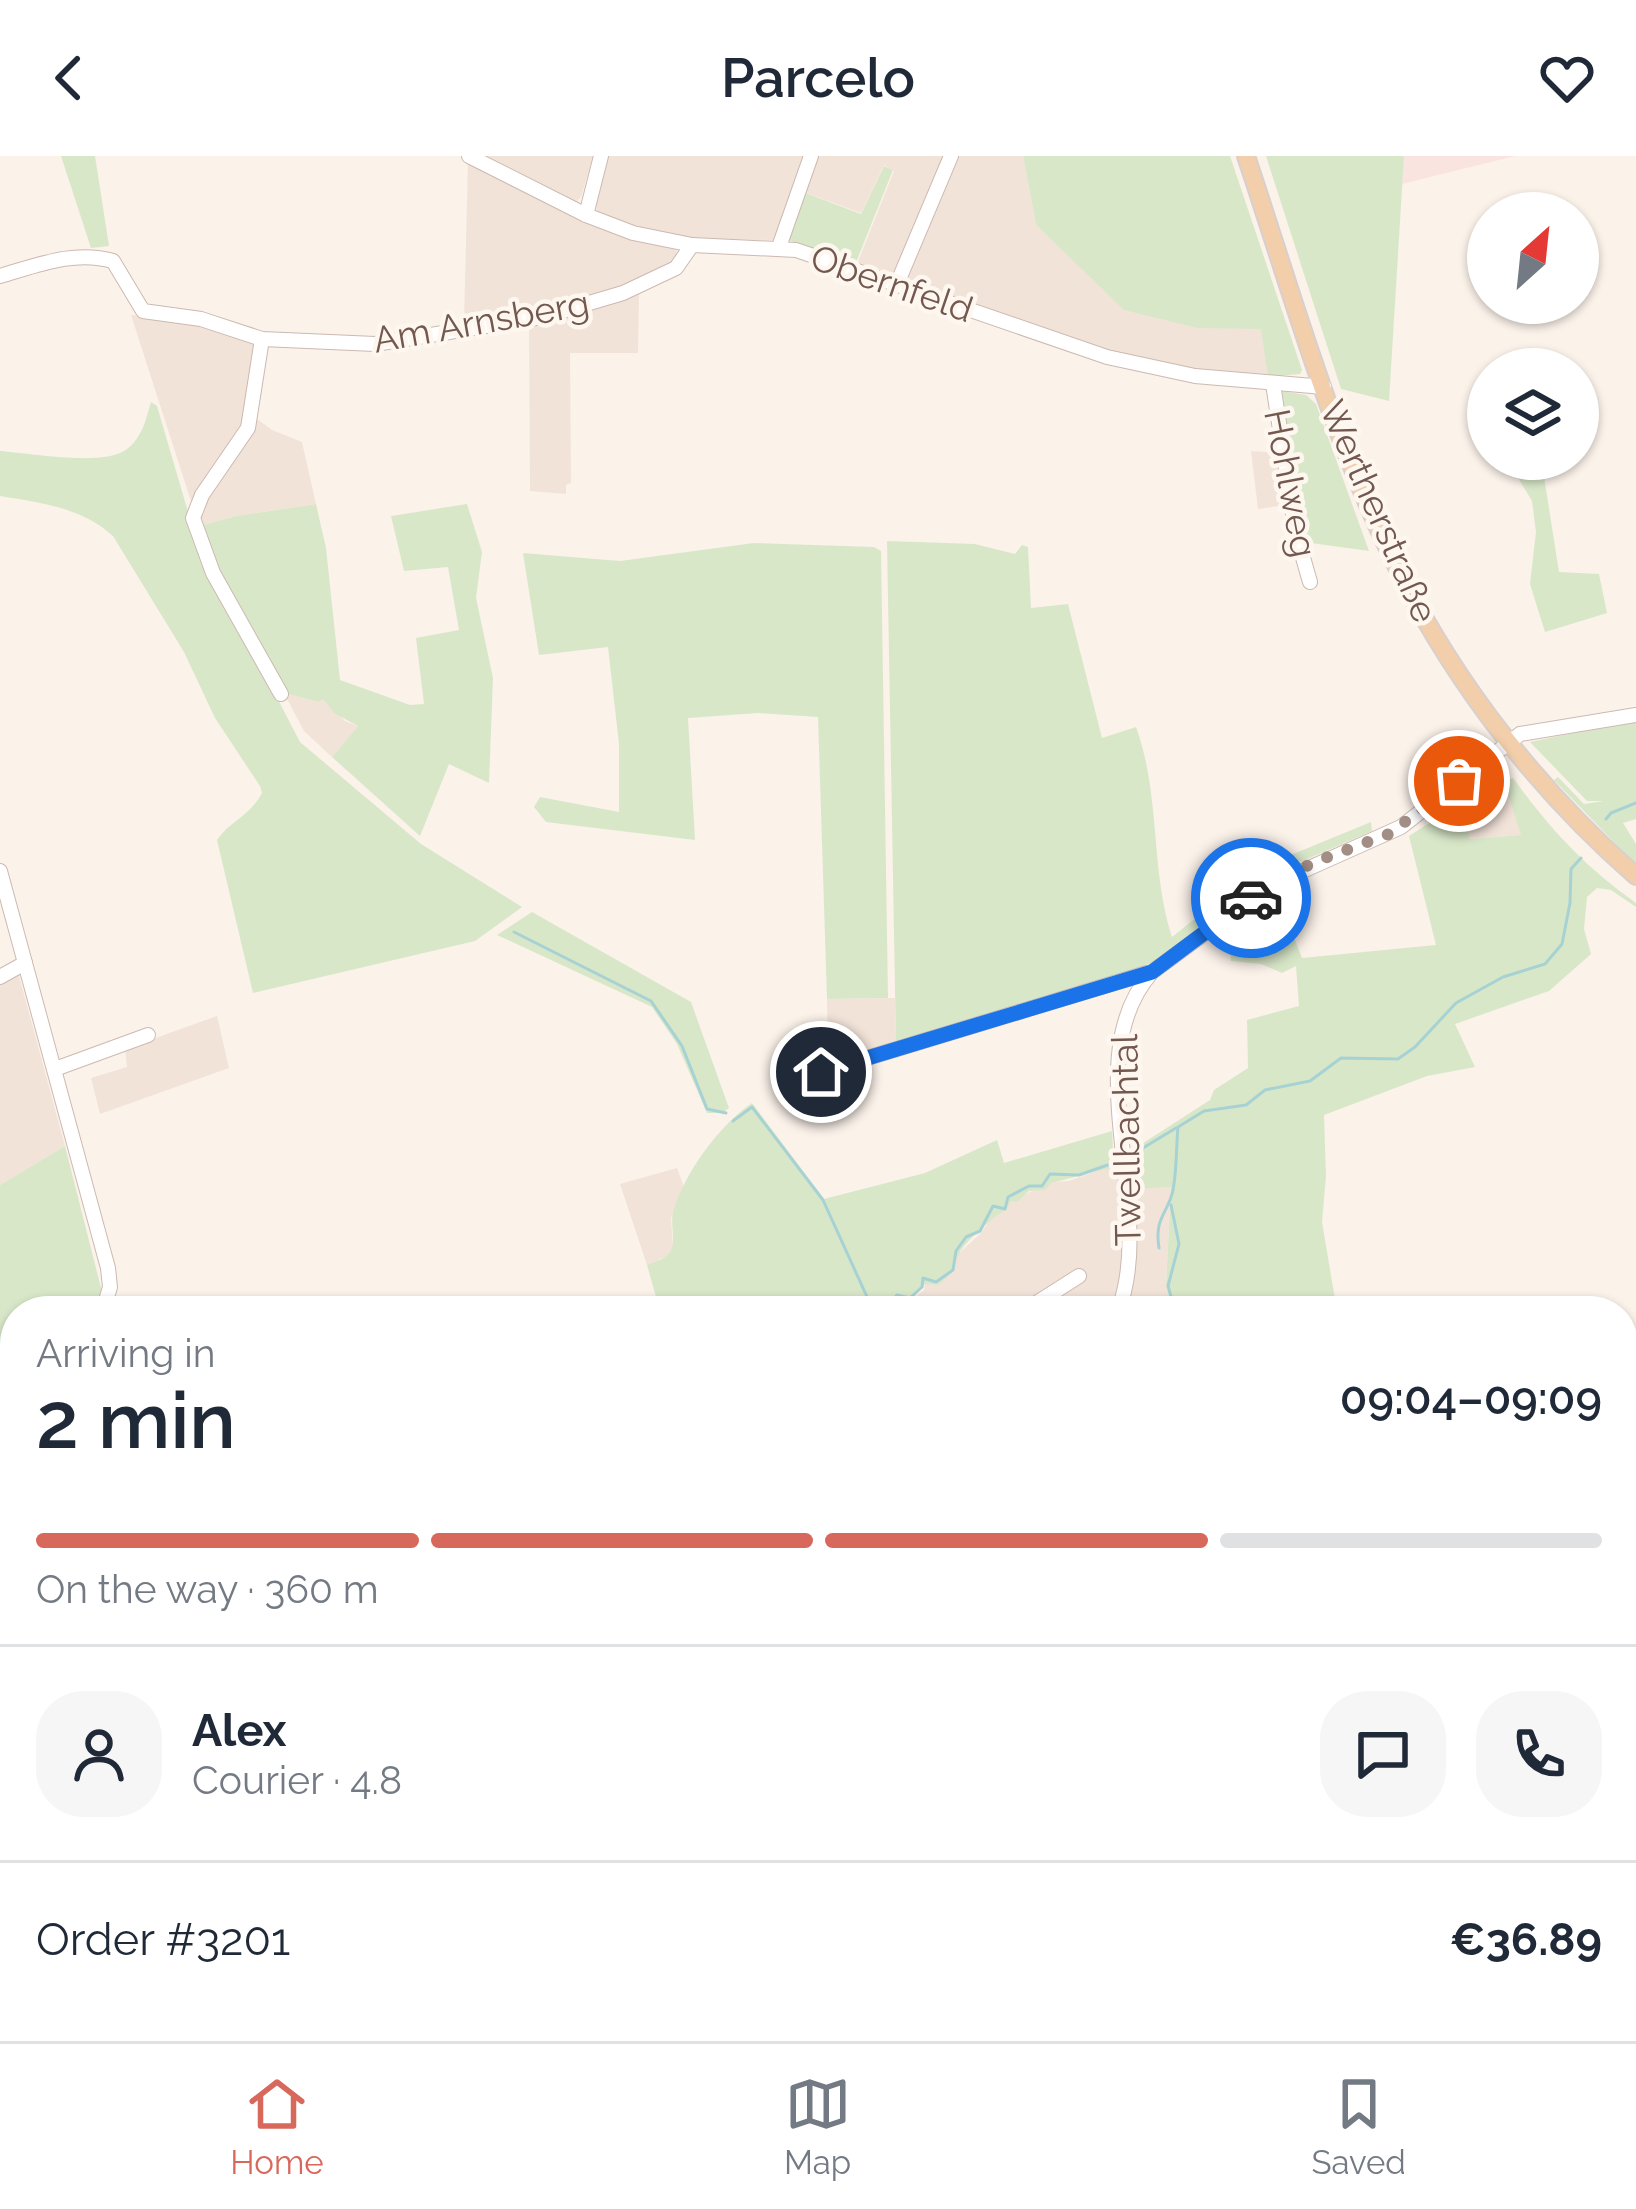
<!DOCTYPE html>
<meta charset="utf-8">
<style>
body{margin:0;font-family:Raleway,sans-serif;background:#f6f6f7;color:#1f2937;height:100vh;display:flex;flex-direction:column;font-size:45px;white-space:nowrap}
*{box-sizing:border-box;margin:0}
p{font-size:39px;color:#747a83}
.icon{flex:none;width:66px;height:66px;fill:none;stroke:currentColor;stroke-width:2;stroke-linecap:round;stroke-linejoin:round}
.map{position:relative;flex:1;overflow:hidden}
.sheet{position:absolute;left:0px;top:1140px;width:1638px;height:747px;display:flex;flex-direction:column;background:#fff;border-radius:48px 48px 0 0;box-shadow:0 3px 9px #0004}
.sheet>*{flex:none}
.needle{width:78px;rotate:27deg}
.buttons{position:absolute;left:1467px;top:36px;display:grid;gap:24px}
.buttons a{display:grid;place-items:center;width:132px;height:132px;border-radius:50%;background:#fff;box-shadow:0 3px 9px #0004;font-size:60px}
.pin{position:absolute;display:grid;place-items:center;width:102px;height:102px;color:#fff;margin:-51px;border:6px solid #fff;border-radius:50%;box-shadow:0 3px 12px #0007}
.courier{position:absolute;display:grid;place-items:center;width:120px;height:120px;margin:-60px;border:9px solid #1a73e8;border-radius:50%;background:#fff;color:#222;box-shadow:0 3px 15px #0007}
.summary em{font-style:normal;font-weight:600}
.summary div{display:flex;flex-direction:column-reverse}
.summary{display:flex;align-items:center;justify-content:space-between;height:204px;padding:0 36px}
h1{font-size:78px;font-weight:600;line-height:90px}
.bar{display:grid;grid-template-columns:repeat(4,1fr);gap:18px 12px;align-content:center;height:144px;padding:0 36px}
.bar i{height:15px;border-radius:9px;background:#e0e1e3}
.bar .active{background:#d8685c}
.bar p{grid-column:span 4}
.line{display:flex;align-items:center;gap:30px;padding:0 36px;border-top:3px solid #e0e1e3}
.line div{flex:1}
.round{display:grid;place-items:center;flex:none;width:126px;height:126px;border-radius:48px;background:#f6f6f7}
header{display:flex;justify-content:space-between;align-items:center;height:156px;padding:0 36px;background:#fff;font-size:54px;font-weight:600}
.dock{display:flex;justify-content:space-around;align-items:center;height:168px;border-top:3px solid #e0e1e3;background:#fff;font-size:33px;color:#747a83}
.dock a{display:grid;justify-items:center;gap:6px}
.dock .active{color:#d8685c}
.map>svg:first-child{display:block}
</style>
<header><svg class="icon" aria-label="back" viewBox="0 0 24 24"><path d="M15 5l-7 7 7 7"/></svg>Parcelo<svg class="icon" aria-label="heart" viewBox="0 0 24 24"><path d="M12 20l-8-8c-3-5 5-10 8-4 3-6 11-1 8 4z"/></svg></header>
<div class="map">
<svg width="1636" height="1885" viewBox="0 0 1636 1885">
<rect width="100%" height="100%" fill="#fbf2ea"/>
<g fill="#f2e3d9">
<polygon points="474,0 593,0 581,41 575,47"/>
<polygon points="606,0 1023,0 1036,69 1124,153 1197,172 1262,172 1268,221 1195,214 1109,195 857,108 894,15 884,9 861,57 793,32 773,84 689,83 605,62 597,55 595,44"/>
<polygon points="468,5 634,84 676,94 678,100 650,122 544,157 464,166"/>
<polygon points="639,137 638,197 570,197 571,327 566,329 566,338 530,335 529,167"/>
<polygon points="131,159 200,165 269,191 264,201 257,263 272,274 302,286 316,348 236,360 199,370"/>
<polygon points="1251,295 1279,297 1286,349 1258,353"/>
<polygon points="284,537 319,546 323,542 345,565 358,570 332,601 304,575"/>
<polygon points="1504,625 1522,679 1470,683 1462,647"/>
<polygon points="15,805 65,990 0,1029 0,816"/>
<polygon points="895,842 896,889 828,911 827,843"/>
<polygon points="217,860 229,912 100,958 91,922 127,911 125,893"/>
<polygon points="1131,1003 1134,1033 1171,1030 1166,1129 1173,1155 889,1153 896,1144 911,1144 924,1134 925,1128 981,1077 993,1058 1011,1045 1051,1026 1069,1025"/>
<polygon points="677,1012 684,1031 671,1062 673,1091 667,1100 647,1109 620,1028"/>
</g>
<polygon fill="#fae4df" points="1404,0 1515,0 1402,28"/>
<g fill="#d9e7c9">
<polygon points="61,0 95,0 109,90 91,92"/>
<polygon points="1023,0 1230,0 1302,214 1300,218 1268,221 1261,173 1197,172 1124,154 1036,69"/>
<polygon points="1266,0 1404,0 1389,245 1341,233"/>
<polygon points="884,10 893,14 855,109 788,84 803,36 861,58"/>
<polygon points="1282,235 1306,239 1316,248 1369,395 1304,386"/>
<path d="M151,246L157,250L198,390L300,586L421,688L522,751L475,785L253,837L217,684C231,664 249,661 262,637L260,630L215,562L184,496L113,380C81,351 41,347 0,340V295C29,297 101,310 124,295C141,285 146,264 151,246Z"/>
<polygon points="1542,308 1559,416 1599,418 1607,457 1545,476 1530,428 1536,376 1532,345 1515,317 1522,310"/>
<polygon points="316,348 326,392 340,524 410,549 424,548 416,482 459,474 448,411 404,415 391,360 467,348 482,396 476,442 493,522 489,627 449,608 420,680 332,601 358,570 334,557 323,543 319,546 284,537 233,448 199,370 236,360"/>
<path d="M887,385L975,388L1015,398L1022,389L1028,391L1031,452L1068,448L1102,582L1136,571C1161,640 1150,713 1172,781L1222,741L1281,703L1371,666L1372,675L1284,713L1153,806L1133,815L896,889Z"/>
<polygon points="754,387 874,391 881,395 888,842 827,843 818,561 758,557 688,562 695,684 546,666 534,651 540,641 619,656 619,588 608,491 539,499 523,397 620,405"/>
<polygon points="1636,564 1636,663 1623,667 1636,688 1636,709 1554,624 1558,621 1584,648 1604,645 1587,645 1530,586"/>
<path d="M1513,622C1551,674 1583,709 1636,747V751L1611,734L1597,732L1587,741L1584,773L1591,798L1549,835L1455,868L1475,911L1427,920L1324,959L1326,1020L1322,1066L1337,1155H1173L1166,1129L1171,1031L1133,1033L1134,993L1210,944L1214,934L1248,912L1247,864L1299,850L1296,810L1282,817L1261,808L1231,805L1228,773L1279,743L1302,802L1436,789L1409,680L1462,646L1470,683L1521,679L1504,625Z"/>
<polygon points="532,756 691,846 729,952 722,957 707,957 677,888 652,851 497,779"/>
<path d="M752,947L824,1043L925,1017L997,984L1004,1007L1112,975L1114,1011L1051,1027L1045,1034L1029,1035L1017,1046L1011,1045L1006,1054C996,1058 967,1084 960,1096C951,1113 958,1113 938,1129L925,1128L911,1144H895L890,1155H660L647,1109C655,1105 667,1103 671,1094C676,1083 670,1068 673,1056C684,1018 719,969 752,947Z"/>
<polygon points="65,990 102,1136 95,1155 15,1155 15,1212 9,1229 15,1272 0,1256 0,1029"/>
<polygon points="15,1418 15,1872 394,1872 400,1885 0,1885 0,1420"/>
<polygon points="1636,1554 1636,1885 1445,1885 1439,1872 1623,1872 1623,1558"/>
<polygon points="543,1872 666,1872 651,1885 543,1885 538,1881"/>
<polygon points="735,1872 909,1872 911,1885 730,1885 729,1880"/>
<polygon points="1217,1872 1365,1872 1369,1885 1219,1885"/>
</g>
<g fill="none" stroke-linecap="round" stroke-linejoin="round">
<g stroke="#a7d2d3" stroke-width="3">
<polyline points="1606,663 1611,657 1636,647"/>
<polyline points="514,776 651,845 682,890 707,953 726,957"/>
<polyline points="733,965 752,951 823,1044 873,1154"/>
<polyline points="1128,1001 1176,972"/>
<polyline points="1171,1049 1179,1088 1168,1130 1175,1155"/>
<path d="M1159,1092C1154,1061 1168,1058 1173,1034C1177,1013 1176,992 1178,971L1204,955L1246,949L1265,934L1310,925L1341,902L1398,903L1415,891L1456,847L1503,821L1545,808L1562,788L1570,747L1571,713L1581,702"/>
<polyline points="874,1155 887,1151 897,1139 910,1142 922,1131 923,1122 936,1126 953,1114 956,1095 966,1081 980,1075 993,1050 1005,1053 1008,1041 1029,1030 1042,1030 1050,1018 1079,1019 1119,1005"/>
<polyline points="0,1384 15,1379"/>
<polyline points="157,1872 162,1885"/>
<polyline points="749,1872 753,1872"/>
<polyline points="1360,1872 1364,1885"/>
<polyline points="731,1885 731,1876 737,1872"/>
</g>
<g stroke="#ccb9b1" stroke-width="16">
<g id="minor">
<polyline points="469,0 586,59 633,77 692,89 796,94 1107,201 1195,220 1324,231"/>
<polyline points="586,59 601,0"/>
<polyline points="779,91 811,0"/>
<path d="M0,120C38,109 74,94 113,105L143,155L201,163L262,183L375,188L542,161L623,137L676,112L692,89"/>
<polyline points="897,128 951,0"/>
<polyline points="262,183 248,272 202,339 193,362 213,417 281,538"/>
<polyline points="1273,228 1296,377 1310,426"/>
<polyline points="0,715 108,1112 110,1131 103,1155"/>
<polyline points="0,821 25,807"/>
<polyline points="55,913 148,879"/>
<polyline points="821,916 1147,817"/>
<polyline points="1024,1155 1079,1120"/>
<path d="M1118,1155C1158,1053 1075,903 1152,816L1269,730L1401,671L1520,578L1636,559"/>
<polyline points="0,1417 15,1415"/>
<polyline points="404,1872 408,1885"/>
<polyline points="1436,1872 1442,1885"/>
<polyline points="527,1885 534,1872"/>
</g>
</g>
<g stroke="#d8d0ce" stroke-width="20">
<path id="major" d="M1246,0C1293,140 1333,287 1401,419C1459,533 1540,636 1636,720"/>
</g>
<use href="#minor" stroke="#fff" stroke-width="14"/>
<use href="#major" stroke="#f2ceaa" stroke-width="16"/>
</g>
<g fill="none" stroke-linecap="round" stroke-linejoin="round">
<polyline stroke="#a38e86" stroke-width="12" stroke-dasharray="0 21.6" points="1251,742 1312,707 1389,678 1459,625"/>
<polyline stroke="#1a73e8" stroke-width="15" points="821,916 1152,816 1251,742"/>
</g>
<g text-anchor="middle" stroke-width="9" stroke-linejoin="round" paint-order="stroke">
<g font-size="36" fill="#735850" stroke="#fdf7f0">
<text transform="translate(892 127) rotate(19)" y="13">Obernfeld</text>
<text transform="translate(481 165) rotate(-10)" y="13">Am Arnsberg</text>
<text transform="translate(1291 327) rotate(79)" y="13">Hohlweg</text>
<text transform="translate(1379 355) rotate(66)" y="13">Wertherstraße</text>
<text transform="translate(1126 984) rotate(-91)" y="13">Twellbachtal</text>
</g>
</g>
</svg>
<div class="buttons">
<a><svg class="needle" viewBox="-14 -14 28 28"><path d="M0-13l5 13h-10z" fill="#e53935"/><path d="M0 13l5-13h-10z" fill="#747a83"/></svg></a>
<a><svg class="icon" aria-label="layers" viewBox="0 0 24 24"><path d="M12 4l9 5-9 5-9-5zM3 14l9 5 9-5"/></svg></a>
</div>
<div class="pin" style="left:1459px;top:625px;background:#ea580c"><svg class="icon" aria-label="bag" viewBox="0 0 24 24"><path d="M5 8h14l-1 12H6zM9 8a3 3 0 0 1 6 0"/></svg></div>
<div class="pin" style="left:821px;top:916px;background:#1f2937"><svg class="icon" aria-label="home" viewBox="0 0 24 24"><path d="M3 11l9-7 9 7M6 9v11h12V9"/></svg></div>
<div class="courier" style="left:1251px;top:742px"><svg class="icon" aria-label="car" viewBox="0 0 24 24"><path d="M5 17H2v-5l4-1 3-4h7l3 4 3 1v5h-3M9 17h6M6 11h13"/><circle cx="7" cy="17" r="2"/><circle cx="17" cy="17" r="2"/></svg></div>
<section class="sheet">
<div class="summary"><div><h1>2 min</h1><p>Arriving in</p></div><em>09:04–09:09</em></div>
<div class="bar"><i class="active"></i><i class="active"></i><i class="active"></i><i></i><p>On the way · 360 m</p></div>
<div class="line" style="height:216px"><a class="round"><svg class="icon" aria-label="person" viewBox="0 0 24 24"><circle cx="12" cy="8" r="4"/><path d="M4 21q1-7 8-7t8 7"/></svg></a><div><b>Alex</b><p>Courier · 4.8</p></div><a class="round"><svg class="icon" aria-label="chat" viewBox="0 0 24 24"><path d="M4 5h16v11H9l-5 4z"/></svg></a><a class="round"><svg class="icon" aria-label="phone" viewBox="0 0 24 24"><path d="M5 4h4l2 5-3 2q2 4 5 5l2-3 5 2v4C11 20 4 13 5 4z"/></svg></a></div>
<div class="line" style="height:156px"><div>Order #3201</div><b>€36.89</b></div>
</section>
</div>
<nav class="dock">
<a class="active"><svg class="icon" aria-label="home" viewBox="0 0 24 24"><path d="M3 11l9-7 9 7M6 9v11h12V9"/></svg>Home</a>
<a><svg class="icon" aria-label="map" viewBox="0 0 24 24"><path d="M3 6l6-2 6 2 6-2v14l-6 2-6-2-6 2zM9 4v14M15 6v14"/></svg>Map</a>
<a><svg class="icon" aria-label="saved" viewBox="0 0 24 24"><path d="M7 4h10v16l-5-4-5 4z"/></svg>Saved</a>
</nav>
